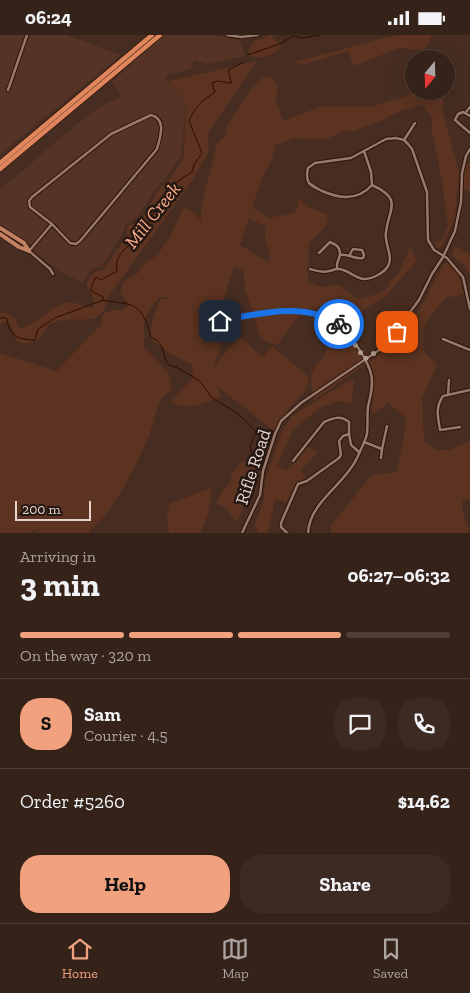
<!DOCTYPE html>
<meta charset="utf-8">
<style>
body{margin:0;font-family:"Zilla Slab",serif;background:#3d2a22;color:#f1f3f6;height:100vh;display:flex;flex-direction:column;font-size:19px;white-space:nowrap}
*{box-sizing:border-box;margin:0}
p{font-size:16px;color:#aaa4a2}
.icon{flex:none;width:28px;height:28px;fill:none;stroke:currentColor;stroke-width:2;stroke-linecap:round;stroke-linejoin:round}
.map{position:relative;height:498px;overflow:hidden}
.side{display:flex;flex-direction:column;background:#352219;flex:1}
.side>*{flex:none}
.needle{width:32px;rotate:199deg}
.buttons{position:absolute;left:405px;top:15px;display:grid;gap:10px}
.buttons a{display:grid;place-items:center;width:50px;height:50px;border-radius:50%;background:#352219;box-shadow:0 5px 20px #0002,0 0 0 1px #4f3f38;font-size:25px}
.scale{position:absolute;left:15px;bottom:12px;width:76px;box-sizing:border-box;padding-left:5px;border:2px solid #e6d4cc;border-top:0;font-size:14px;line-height:18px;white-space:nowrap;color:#e6d4cc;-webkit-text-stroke:4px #251813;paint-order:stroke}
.pin{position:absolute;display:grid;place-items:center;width:42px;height:42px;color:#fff;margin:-21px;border-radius:10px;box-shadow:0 2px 8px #0006}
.courier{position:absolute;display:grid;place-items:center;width:50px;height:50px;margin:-25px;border:4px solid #1a73e8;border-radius:50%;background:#fff;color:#222;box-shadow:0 1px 6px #0007}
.head em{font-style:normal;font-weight:700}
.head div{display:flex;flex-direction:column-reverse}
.head{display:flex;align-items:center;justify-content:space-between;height:85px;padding:0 20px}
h1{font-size:32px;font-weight:700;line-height:38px}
.bar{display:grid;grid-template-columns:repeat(4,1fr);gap:8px 5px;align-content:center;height:60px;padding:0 20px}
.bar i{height:6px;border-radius:4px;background:#4f3f38}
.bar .on{background:#f1a17d}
.bar p{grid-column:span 4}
.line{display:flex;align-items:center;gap:12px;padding:0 20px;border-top:1px solid #4f3f38}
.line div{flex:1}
.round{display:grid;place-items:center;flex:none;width:52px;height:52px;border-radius:20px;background:#3d2a22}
.action{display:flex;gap:10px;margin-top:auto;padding:10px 20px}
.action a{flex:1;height:58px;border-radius:20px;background:#f1a17d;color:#111;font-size:20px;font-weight:700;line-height:58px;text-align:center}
.action a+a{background:#3d2a22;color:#f1f3f6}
.status{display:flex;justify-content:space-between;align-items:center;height:35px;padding:0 25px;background:#352219;direction:ltr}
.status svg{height:14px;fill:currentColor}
.tab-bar{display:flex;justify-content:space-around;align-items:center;height:70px;border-top:1px solid #4f3f38;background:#352219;font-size:14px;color:#aaa4a2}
.tab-bar a{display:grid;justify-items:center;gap:2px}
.tab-bar .on{color:#f1a17d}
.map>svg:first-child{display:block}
</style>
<div class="status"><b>06:24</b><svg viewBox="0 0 49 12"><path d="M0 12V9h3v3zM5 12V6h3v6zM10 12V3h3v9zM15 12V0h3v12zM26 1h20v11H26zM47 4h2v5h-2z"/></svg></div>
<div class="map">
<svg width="470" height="498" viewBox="0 0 470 498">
<rect width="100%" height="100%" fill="#472d21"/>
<g fill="#563425">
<polygon points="0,0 66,0 121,20 0,119"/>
<polygon points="163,0 213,0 240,5 245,21 207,29 194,25 191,34 164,41 186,67 181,121 167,141 153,157 138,182 125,190 122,199 101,232 91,234 82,248 60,236 33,215 26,206 0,190 0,155 82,85 105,69 122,62 112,47"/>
</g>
<g fill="#5b3320">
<path d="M269,0H271L281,12C270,21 265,25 251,21L248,16L254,6L262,4Z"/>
<polygon points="396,0 432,0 424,15 400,13 354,31 348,16 302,30 294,27"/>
<path d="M257,26L208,98L209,116L192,146L108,262C104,291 85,283 64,285C59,285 53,288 48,290C43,303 33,312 18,307L10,289L5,286L0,290V278C12,277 16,283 19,293C30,294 51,272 65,268C72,266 85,271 92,273L95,265L86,250C90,240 93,236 103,235L126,202L128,191L141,185L158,156L172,141L184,122L186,67L169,46Z"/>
<path d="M271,41L278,50L276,65L283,86L320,72H371L407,61L414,55L431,56L443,63V73L442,74L459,137L455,183L442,211L438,213L433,207L441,206L448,191L442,146L432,96V82L422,69L400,76L377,88L353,96H344L327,104L295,103L275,110L272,124L261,145L240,210L269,228L270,219L265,204L266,191L249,184L253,172L269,183L294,178L298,172V164L309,172L328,180L326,191L309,208L308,247L322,252L339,250L358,264L378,259L388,253L390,246L399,238L410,212L417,225L387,260L345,287L344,290L370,326L314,365C313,357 309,345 312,338C314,332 320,327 323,322C334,302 329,291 321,271L301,278L277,310L267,307L261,303L245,254L243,235L234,232L223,266L225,267L229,277V285L213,333L239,301L263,322L272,311L309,342L305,356L290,372L274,396L217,351L222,362C208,366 183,378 171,366L192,344L193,330L169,318L151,304C150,289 154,277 161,264L171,262H160C153,270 145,279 144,291C144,298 146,303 143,311L168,337L172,354C168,358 163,361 161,365C155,374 154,388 150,398C141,421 110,485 89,495L92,498H34L42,492L30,498H0V318L56,336L104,287L101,286L104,278L113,275H122L129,269L120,258L124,246L137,239L142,231L158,219L170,202L184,172L196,179L201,186C200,160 213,136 216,110L225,101L228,89L252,53L262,43Z"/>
<polygon points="464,129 470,129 470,156 462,155"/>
<polygon points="454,210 470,219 470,241 465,231 453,221"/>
<path d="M447,227C459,235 461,246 464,259L446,263L430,281L423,295V315L437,330L422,363L424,406L436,415H449L470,406V465L463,464L462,474L465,485L470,498H331V490L372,440L397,437L407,384L388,368L372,380C372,361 376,347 370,328C391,307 411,289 426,263C431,255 439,231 447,227Z"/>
<polygon points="352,344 354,348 351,369 340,366 319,373 293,395 277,430 286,436 309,412 317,418 300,436 307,443 294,451 286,468 277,464 275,465 268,498 258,498 257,493 254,492 263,467 266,443 282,397 292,381"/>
<path d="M245,426L250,428L255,434C252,452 245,467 238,485L236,486L225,472L216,469L222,457L230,448L231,440L241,427Z"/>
<polygon points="212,453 208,480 200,498 169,498 167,482 170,468"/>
</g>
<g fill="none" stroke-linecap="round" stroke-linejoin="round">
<g stroke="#2e0b00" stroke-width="1">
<polyline points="248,20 282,8 293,1 302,3 320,0"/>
<path d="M103,265C111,267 119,267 127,269C143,272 147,288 151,302C167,309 160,319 169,330L176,332L200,346L212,363L234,376L248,388L256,397L250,411L252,419L250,428"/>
<path d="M99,267L103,265V262L91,256L92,250L96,242L101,245L117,236C113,217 133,210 143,196C150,188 153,177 158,168C166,154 179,145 192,137L194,130L202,118L189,86C196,70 201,67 215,57L212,48L217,46L231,48V46L228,35L244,27"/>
<path d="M0,284L2,282L7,284C9,301 19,305 35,305L38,294L55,283L98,267"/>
</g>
<g stroke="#2c1409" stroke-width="4.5">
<g id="minor">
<polyline points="227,0 241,2 258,0"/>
<polyline points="8,55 27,0"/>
<polyline points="466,77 470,72"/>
<polyline points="470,81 463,77 458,79 455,85 470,98"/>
<polyline points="404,105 415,88"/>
<path d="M364,116L371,137L372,150C358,166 340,164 322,156C318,154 312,151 309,148C306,143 307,137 308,133L315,128L351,123L386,104L396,103L404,105L408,109L412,114L427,157L428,205L434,215L447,223L463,242L470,274"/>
<path d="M52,189L30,172L29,166L32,162L111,99L151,80C167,84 160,102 157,114L80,206L76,209L70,208L52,189L29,216L50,234L53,239"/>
<path d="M319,218L330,207C337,210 340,212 340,220"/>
<path d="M310,234C317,236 323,238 329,236C332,236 334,234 337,234C351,233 357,251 376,241C402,228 383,213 386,197C389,173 403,164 372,150"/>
<path d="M337,234V229L340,220C348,218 355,225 363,223L364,220L362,215L353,214L349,221"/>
<path d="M220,286C251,280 282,272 314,278C323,280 334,285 341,291C350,298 369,328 371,339C374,350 370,361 368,372C367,381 368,390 367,399C365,407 360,416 357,423C344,451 310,466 308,498"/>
<polyline points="443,304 470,315"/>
<polyline points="448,360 449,345"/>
<path d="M460,392L440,395C438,382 435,373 443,361L470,355"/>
<polyline points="364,407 382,414 387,391"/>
<polyline points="381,423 382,414"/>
<path d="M293,426L324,387C333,383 340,380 349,387V399"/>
<polyline points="242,498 260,460 263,436 275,399 281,386 301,368 385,311 419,265 432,239 443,222 455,196 461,167 462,138 466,121 470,114"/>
<polyline points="287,498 281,492 281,488 298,449 307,446 339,423 341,420 339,406 343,401 349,399 351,410 359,417"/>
</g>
</g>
<g stroke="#2c1409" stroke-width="5.5">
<g id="major">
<polyline points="0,193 24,208 29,216"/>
<polyline points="0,199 19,212 29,216"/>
</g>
</g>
<g stroke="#2c1409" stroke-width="6">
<g id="highway">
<polyline points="0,128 152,0"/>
<polyline points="0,134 160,0"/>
</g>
</g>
<use href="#minor" stroke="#98796b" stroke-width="2.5"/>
<use href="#major" stroke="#c38163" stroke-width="4"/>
<use href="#highway" stroke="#df865d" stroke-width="4.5"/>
</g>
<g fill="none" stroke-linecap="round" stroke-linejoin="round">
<polyline stroke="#ae9a90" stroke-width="5" stroke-dasharray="0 9" points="339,289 343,292 365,324 385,311 397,297"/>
<path stroke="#1a73e8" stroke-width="6" d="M220,286C258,279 303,266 339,289"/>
</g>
<g text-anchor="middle" stroke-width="5" stroke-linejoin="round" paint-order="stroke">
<g font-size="18" fill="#e6d4cc" stroke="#251813">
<text transform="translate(253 432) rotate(-72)" y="6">Rifle Road</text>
</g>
<g font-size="19" font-style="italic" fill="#fbaa86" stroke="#251813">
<text transform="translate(152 180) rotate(-52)" y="7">Mill Creek</text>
</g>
</g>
</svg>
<div class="buttons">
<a><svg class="needle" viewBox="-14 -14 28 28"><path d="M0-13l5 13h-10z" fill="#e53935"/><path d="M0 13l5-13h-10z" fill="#aaa4a2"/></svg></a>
</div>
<div class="scale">200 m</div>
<div class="pin" style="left:397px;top:297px;background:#ea580c"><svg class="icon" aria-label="bag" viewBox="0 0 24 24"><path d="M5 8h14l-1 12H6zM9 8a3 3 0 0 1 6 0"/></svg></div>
<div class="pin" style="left:220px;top:286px;background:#1f2937"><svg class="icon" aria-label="home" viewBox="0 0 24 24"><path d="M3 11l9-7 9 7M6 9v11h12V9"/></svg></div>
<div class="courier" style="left:339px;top:289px"><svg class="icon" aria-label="bike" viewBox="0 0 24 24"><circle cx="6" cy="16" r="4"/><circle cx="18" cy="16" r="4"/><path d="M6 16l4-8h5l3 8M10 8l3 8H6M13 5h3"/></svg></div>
</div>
<section class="side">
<div class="head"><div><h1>3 min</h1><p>Arriving in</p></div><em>06:27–06:32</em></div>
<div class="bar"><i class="on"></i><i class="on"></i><i class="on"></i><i></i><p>On the way · 320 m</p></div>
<div class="line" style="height:90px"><b class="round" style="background:#f1a17d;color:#111">S</b><div><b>Sam</b><p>Courier · 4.5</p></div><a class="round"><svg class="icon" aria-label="chat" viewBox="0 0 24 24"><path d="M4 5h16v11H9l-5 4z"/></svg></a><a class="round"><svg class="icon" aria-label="phone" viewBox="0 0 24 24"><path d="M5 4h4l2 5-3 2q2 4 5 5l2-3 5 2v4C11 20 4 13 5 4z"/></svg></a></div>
<div class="line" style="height:65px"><div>Order #5260</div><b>$14.62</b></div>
<div class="action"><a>Help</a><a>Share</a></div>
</section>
<nav class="tab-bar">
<a class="on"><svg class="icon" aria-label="home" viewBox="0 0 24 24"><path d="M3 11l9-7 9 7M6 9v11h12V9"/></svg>Home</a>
<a><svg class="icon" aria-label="map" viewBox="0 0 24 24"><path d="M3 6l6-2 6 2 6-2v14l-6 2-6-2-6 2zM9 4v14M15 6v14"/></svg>Map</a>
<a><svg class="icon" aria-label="saved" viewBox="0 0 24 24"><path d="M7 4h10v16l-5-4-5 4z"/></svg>Saved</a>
</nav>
